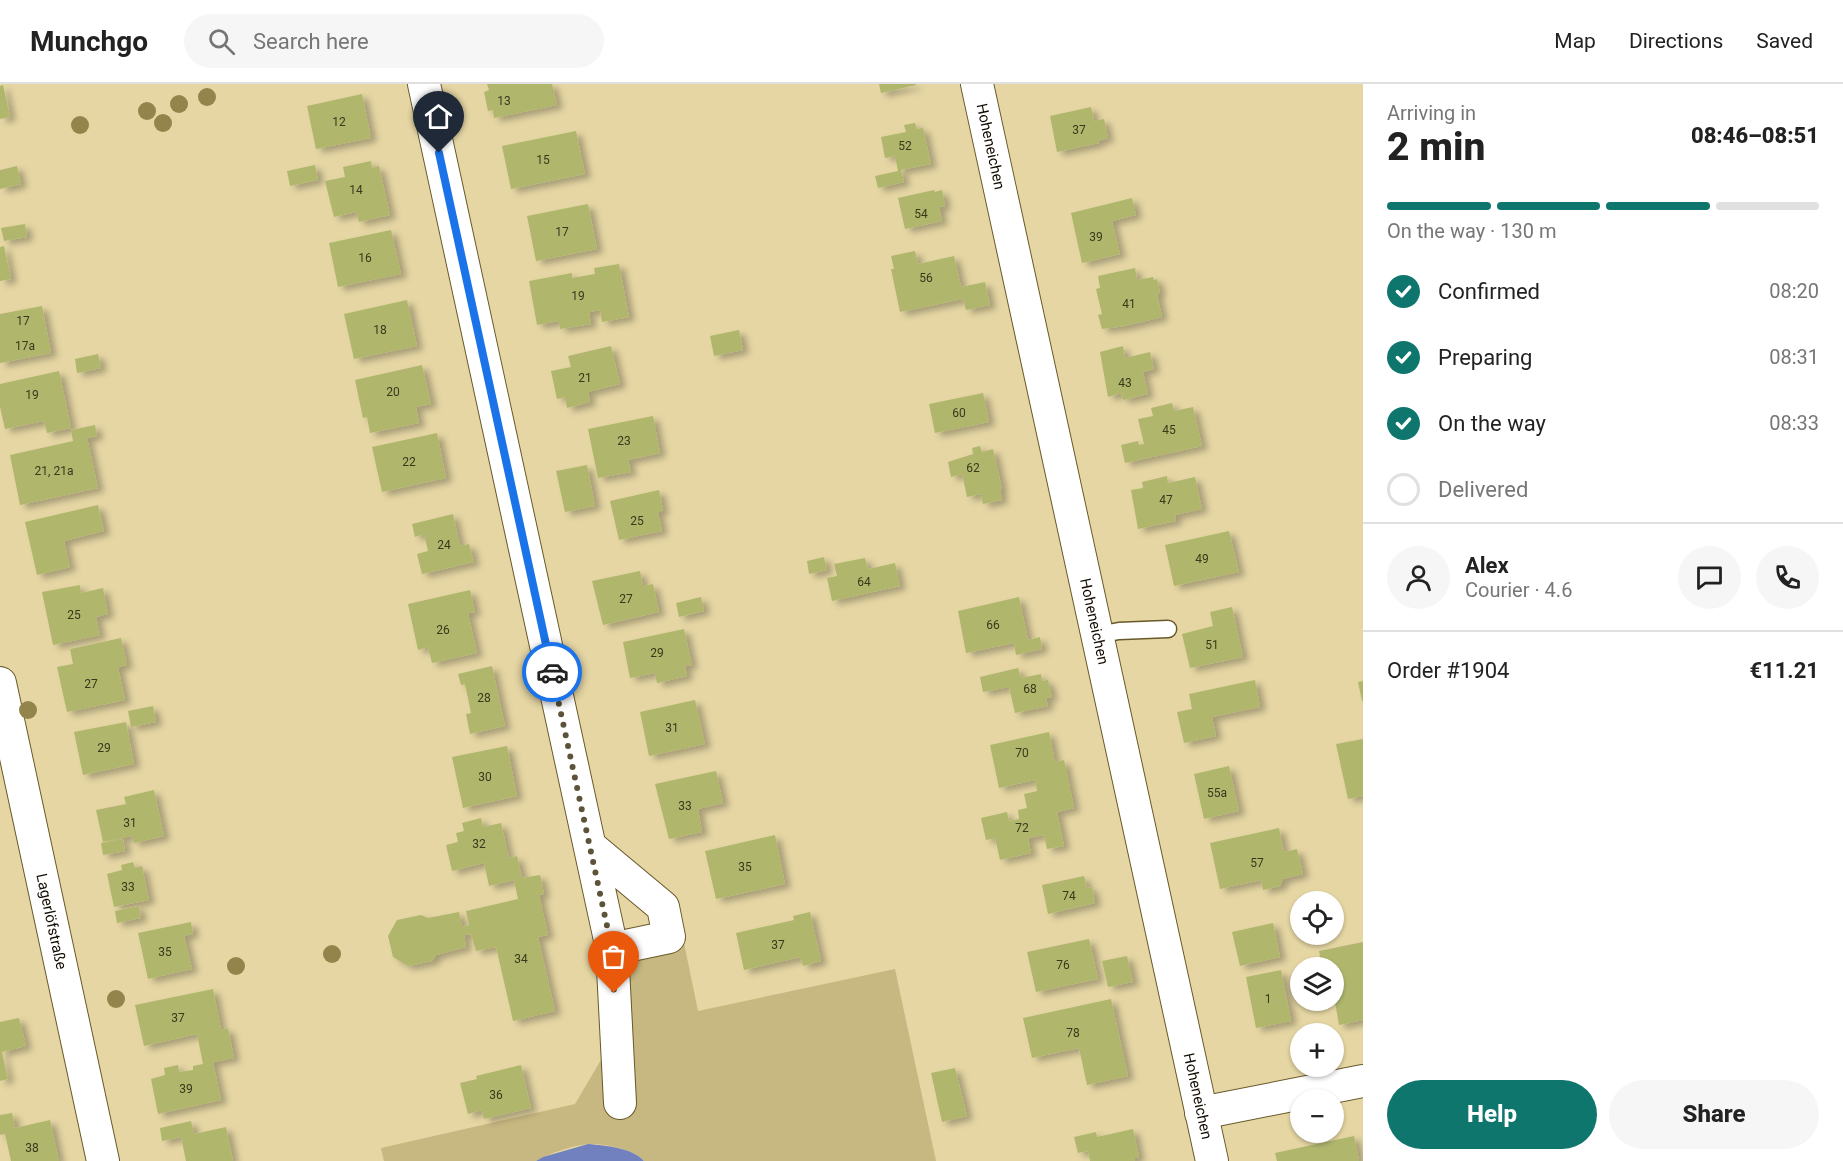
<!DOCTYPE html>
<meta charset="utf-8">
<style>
body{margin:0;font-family:Roboto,sans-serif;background:#f6f6f6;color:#222;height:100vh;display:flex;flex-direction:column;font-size:22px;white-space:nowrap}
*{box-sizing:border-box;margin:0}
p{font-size:20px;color:#767676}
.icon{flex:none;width:33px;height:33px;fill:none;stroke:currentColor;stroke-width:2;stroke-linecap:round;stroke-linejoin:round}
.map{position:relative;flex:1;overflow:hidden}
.drawer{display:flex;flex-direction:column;background:#fff;width:480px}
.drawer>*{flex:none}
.fabs{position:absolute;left:1290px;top:807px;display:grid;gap:12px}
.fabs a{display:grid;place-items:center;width:54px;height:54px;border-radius:50%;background:#fff;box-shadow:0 2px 4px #0004;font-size:30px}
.pin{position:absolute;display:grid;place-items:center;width:51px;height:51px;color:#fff;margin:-62px -26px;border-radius:50% 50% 50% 0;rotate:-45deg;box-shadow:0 0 6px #0007}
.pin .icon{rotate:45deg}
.courier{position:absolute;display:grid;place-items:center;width:60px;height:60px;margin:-30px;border:4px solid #1a73e8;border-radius:50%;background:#fff;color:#222;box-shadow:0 2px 8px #0007}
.overview em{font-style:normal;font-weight:800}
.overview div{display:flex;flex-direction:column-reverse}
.overview{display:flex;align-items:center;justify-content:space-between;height:102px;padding:0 24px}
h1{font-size:39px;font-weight:800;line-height:45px}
.bar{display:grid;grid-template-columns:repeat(4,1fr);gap:9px 6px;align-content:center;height:72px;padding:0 24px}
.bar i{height:8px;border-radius:4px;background:#e0e0e0}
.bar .current{background:#0f766e}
.bar p{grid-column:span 4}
.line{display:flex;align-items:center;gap:15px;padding:0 24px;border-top:2px solid #e0e0e0}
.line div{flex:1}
.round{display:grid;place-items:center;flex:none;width:63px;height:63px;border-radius:32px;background:#f6f6f6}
ol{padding:0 24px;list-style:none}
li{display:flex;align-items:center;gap:18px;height:66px}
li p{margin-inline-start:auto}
li .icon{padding:6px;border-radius:50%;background:#0f766e;color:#fff;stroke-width:4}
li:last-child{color:#767676}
li i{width:33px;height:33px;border:3px solid #e0e0e0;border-radius:50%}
.primary-button{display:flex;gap:12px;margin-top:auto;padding:12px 24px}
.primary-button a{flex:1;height:69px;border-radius:36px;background:#0f766e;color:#fff;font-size:24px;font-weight:800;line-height:69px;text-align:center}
.primary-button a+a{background:#f6f6f6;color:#222}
header{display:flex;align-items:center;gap:36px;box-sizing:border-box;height:84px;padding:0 30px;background:#fff;border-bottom:2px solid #e0e0e0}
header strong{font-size:28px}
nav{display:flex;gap:33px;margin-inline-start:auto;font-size:21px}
.search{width:420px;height:54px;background:#f6f6f6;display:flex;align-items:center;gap:15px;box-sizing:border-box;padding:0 21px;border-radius:33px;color:#767676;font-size:22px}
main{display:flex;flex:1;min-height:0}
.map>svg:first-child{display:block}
</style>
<header>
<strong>Munchgo</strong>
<div class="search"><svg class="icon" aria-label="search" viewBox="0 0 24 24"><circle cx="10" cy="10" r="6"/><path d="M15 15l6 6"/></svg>Search here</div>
<nav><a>Map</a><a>Directions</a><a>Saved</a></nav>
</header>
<main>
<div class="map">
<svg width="1363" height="1077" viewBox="0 0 1363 1077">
<defs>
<filter id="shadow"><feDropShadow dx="6" dy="4" stdDeviation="3" flood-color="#0004"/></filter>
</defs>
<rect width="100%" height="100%" fill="#e5d6a3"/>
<path fill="#c7b781" d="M684,859L698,927L895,885L936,1077H644C633,1065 607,1060 590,1060C577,1060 547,1070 536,1077H384L381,1064L575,1020L611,959L597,879Z"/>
<path fill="#7181c0" d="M588,1060C606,1062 631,1063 644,1077H536L543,1073Z"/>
<g fill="#b0b76d" filter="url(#shadow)">
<polygon points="487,0 552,0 557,21 494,34 493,26 488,27 484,8 489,6"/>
<polygon points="879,0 916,0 916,1 881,9"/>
<polygon points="3,1 10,33 0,35 0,2"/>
<polygon points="362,10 371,54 316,65 307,22"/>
<polygon points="1091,23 1094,37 1104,35 1108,54 1098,57 1099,59 1057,68 1050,32"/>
<polygon points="915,39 917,45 923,44 931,80 901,86 904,98 878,104 875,92 898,87 895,72 885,74 881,53 906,48 904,41"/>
<polygon points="576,47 585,90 511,105 502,62"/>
<polygon points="371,77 372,84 379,82 390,131 359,138 356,128 334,133 325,97 345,93 343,83"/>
<polygon points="315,81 318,96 290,102 287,87"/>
<polygon points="17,82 21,100 0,105 0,86"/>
<polygon points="934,106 935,108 942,106 945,122 939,123 942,137 905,145 898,114"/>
<polygon points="1132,114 1136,131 1112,137 1120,170 1082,179 1071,129"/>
<polygon points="588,120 597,165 536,177 527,132"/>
<polygon points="25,140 27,153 4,157 1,144"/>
<polygon points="391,146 401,190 338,203 329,159"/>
<polygon points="4,162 11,195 0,197 0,163"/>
<polygon points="915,167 918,180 954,172 961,203 985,198 990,221 966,226 963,215 900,228 891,185 894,185 891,172"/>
<polygon points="619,180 629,233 602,238 600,226 589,228 591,240 560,245 559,237 537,241 529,197 572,189 572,194 595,190 594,184"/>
<polygon points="1135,184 1137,196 1153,193 1154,196 1157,195 1160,209 1157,210 1162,233 1125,242 1102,245 1098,231 1102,230 1096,205 1100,204 1098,192"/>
<polygon points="407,216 417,262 354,275 344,230"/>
<polygon points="42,222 51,269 0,279 0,230"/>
<polygon points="739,246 743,266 714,272 710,252"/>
<polygon points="611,262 620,300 588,308 590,318 567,324 565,313 557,315 551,287 571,283 568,272"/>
<polygon points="1123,262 1125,274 1150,268 1154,285 1143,288 1148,310 1123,316 1121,309 1108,313 1100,268"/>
<polygon points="98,270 101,284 77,289 75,275"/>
<polygon points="422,281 431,320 416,323 419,339 370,349 367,333 363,334 355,296"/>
<polygon points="59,287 71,344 47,349 44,337 5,345 0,323 0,300"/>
<polygon points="983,309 989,338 935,349 929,320"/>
<polygon points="1172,319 1174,327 1193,323 1202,362 1125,379 1121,361 1138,357 1139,361 1144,360 1138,335 1153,332 1151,324"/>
<polygon points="653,332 660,369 628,376 631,388 598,394 588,345"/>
<polygon points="95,341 97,352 87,354 98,404 20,421 10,371 73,357 71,346"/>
<polygon points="437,349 446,394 382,408 372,363"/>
<polygon points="980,362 982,368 993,365 1002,405 1000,405 1002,416 983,420 981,410 967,413 962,390 951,393 948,378 973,370 972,364"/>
<polygon points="587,381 595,422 565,428 556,387"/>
<polygon points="1167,392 1168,399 1195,393 1202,425 1175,431 1176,437 1138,445 1131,406 1143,404 1142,398"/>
<polygon points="659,406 663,426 658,428 662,447 619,456 610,417"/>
<polygon points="98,421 104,447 64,457 70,483 37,491 25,438"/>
<polygon points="453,430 460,462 469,460 474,478 422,490 417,470 428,467 424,450 415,453 412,440"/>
<polygon points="1229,447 1239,488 1174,502 1165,461"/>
<polygon points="824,473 827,486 809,490 807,477"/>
<polygon points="865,474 868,485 895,479 900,502 832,517 827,494 837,492 834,480"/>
<polygon points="640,487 643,502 653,500 659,528 603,541 592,497"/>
<polygon points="80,501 81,509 103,504 108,530 96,533 100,551 53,561 42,508"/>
<polygon points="470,506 475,528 468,529 477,569 432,579 428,563 418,566 408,520"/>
<polygon points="701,513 704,527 679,533 676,519"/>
<polygon points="1019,513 1028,556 1040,553 1042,565 1016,571 1014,559 966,569 958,527"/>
<polygon points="1232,523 1243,573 1190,584 1182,550 1213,542 1210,528"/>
<polygon points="684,545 692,581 685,582 687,592 657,599 655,589 630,594 623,558"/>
<polygon points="121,554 127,581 118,583 125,616 67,628 57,583 73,580 70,565"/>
<polygon points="492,582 505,642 470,650 466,630 471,629 465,600 461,601 458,590"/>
<polygon points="1018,584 1021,594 1041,590 1042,597 1048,596 1052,613 1046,614 1048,622 1015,629 1009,603 983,608 980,593"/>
<polygon points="1255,596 1260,623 1212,633 1216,652 1184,659 1177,628 1192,625 1189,610"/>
<polygon points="1363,597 1363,617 1362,617 1358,598"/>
<polygon points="695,616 705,660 649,672 640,628"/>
<polygon points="153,622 156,638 131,643 128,627"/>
<polygon points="126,638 134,680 83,691 74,648"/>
<polygon points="1049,648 1055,678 1064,676 1074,724 1057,728 1064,762 1047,765 1044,751 1028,754 1031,769 1000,776 995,754 986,756 981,734 1007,728 1009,737 1019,735 1018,726 1027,724 1024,710 1037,707 1035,696 999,704 990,661"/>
<polygon points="1363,655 1363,712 1348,715 1336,660"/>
<polygon points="507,662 517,712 463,724 452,673"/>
<polygon points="1229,682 1239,727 1204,735 1194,690"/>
<polygon points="716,687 723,719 698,725 702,748 669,755 655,700"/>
<polygon points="154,706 164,752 134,759 132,752 103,758 96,726 126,720 124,713"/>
<polygon points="481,734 483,743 501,739 509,774 517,772 522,794 540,791 544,810 539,811 548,851 538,853 555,927 513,937 496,863 476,867 471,850 464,851 466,863 436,871 432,877 408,882 393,873 388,852 397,836 421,831 428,834 459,828 462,843 469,841 466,827 518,815 514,796 489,802 484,779 452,787 446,761 458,758 456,749 464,747 462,739"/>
<polygon points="1279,744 1284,768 1297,765 1303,790 1283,795 1280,802 1263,806 1261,796 1220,805 1210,759"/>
<polygon points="775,751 785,800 716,815 705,767"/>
<polygon points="123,755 125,767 103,771 101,759"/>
<polygon points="133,778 135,784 142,782 149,816 114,823 107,790 122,786 121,781"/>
<polygon points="1084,792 1087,804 1092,803 1095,819 1048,830 1042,801"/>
<polygon points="139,822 141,834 117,839 115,827"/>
<polygon points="810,828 821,877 803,882 801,873 744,886 736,849 794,836 793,832"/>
<polygon points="191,838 193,850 184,852 192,885 148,895 138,849"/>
<polygon points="1273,839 1280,873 1240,882 1232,848"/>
<polygon points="1089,855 1098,895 1036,908 1027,868"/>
<polygon points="1363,858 1363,936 1339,941 1334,912 1334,884 1322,884 1319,867"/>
<polygon points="1127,872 1133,898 1108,903 1102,877"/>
<polygon points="1281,886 1291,937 1256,944 1246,893"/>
<polygon points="213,905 221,946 228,944 234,974 213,978 221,1016 158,1030 151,995 165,991 164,984 178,981 179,988 193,986 193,982 203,980 197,950 144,962 135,921"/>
<polygon points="1111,915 1128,992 1087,1001 1079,964 1032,974 1023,934"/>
<polygon points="19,934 26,962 2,968 8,995 0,997 0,938"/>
<polygon points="521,981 531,1024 484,1035 482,1026 468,1030 460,999 477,995 476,992"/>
<polygon points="955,984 967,1032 942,1038 931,989"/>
<polygon points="12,1029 15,1044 50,1036 59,1077 11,1077 5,1050 0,1051 0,1031"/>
<polygon points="191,1037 194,1050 226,1043 233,1077 186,1077 181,1053 162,1057 160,1044"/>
<polygon points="1133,1045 1139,1073 1134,1074 1135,1077 1090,1077 1088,1067 1078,1069 1074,1053 1096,1048 1097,1053"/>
<polygon points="1354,1052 1359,1077 1277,1077 1275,1069"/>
</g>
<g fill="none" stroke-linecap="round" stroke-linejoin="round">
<g stroke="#68592a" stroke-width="19">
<polyline id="lane" points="1097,551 1119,547 1168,545"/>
</g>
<g stroke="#68592a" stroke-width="34">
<g id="street">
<polyline points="424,0 612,865 669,853 663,823 591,763"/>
<path id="s1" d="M977,0L1212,1077"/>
<path id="s2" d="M0,599L103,1077"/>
<polyline points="612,865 620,1019"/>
<polyline points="1201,1029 1363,997"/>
</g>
</g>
<use href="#lane" stroke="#fff" stroke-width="16"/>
<use href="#street" stroke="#fff" stroke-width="32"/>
</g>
<g fill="#92844a">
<circle cx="207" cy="13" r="9"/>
<circle cx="179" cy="20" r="9"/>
<circle cx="147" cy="27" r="9"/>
<circle cx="163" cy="39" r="9"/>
<circle cx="80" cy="41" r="9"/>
<circle cx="28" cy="626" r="9"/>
<circle cx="332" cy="870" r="9"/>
<circle cx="236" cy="882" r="9"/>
<circle cx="116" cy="915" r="9"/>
</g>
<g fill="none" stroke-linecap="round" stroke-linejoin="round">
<polyline stroke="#5c5339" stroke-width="6" stroke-dasharray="0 10.8" points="552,588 612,865 614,909"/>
<polyline stroke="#1a73e8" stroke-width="8" points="439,69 552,588"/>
</g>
<g text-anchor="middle" stroke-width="5" stroke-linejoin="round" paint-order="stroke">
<g font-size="12" fill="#3a371b">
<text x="504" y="21">13</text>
<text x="339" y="42">12</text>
<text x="1079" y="50">37</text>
<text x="905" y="66">52</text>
<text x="543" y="80">15</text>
<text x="356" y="110">14</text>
<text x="921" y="134">54</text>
<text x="562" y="152">17</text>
<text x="1096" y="157">39</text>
<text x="365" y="178">16</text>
<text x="926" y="198">56</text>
<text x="578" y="216">19</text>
<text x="1129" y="224">41</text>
<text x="23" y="241">17</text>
<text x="380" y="250">18</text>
<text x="25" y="266">17a</text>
<text x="585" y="298">21</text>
<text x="1125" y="303">43</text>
<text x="393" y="312">20</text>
<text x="32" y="315">19</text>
<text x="959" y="333">60</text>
<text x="1169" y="350">45</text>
<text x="624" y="361">23</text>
<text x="409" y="382">22</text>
<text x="973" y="388">62</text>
<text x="54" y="391">21, 21a</text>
<text x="1166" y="420">47</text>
<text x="637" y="441">25</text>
<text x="444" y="465">24</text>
<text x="1202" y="479">49</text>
<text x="864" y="502">64</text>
<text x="626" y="519">27</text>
<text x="74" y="535">25</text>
<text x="993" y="545">66</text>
<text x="443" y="550">26</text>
<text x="1212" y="565">51</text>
<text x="657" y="573">29</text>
<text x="91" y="604">27</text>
<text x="1030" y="609">68</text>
<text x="484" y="618">28</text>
<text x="672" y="648">31</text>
<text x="104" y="668">29</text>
<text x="1022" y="673">70</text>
<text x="485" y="697">30</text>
<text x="1217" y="713">55a</text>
<text x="685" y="726">33</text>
<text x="130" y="743">31</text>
<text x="1022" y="748">72</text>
<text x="479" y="764">32</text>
<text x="1257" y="783">57</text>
<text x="745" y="787">35</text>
<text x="128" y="807">33</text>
<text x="1069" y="816">74</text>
<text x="778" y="865">37</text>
<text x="165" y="872">35</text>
<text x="521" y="879">34</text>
<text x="1063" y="885">76</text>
<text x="1268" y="919">1</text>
<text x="178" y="938">37</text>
<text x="1073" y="953">78</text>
<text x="186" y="1009">39</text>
<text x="496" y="1015">36</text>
<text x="32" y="1068">38</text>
</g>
<g font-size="15" fill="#120c00" stroke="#e5d6a3">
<text dy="5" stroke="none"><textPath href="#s1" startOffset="64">Hoheneichen</textPath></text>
<text dy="5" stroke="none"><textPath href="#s1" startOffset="550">Hoheneichen</textPath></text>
<text dy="5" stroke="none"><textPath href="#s2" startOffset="244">Lagerlöfstraße</textPath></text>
<text dy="5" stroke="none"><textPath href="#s1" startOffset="1036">Hoheneichen</textPath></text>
</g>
</g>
</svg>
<div class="fabs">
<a><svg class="icon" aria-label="locate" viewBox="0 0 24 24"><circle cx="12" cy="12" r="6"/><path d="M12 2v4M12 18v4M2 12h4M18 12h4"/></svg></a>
<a><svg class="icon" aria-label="layers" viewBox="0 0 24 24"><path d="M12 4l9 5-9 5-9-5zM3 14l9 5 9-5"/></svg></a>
<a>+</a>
<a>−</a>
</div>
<div class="pin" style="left:614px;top:909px;background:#ea580c"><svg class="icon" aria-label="bag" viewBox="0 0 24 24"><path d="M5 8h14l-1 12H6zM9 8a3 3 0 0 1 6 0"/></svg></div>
<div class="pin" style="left:439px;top:69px;background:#1f2937"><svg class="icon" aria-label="home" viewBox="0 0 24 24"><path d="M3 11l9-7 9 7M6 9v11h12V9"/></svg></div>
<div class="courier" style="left:552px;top:588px"><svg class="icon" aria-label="car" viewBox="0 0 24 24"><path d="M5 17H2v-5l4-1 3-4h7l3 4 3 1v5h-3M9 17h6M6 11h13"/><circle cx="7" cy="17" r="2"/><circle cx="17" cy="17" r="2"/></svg></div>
</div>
<section class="drawer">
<div class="overview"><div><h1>2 min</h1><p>Arriving in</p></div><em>08:46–08:51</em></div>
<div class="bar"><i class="current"></i><i class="current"></i><i class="current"></i><i></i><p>On the way · 130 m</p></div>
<ol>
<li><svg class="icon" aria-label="check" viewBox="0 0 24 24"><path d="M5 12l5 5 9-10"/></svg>Confirmed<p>08:20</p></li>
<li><svg class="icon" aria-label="check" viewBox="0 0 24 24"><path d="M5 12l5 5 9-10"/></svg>Preparing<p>08:31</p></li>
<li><svg class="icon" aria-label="check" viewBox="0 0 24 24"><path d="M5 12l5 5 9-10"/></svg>On the way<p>08:33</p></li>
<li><i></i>Delivered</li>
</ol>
<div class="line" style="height:108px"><a class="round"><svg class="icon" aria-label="person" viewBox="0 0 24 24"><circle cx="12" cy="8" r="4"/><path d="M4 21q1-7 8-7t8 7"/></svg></a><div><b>Alex</b><p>Courier · 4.6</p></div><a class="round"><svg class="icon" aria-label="chat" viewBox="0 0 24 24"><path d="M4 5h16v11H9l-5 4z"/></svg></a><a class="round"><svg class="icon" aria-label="phone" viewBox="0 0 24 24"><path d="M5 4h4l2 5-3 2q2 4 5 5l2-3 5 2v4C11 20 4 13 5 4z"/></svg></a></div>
<div class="line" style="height:78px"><div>Order #1904</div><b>€11.21</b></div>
<div class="primary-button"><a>Help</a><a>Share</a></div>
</section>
</main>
